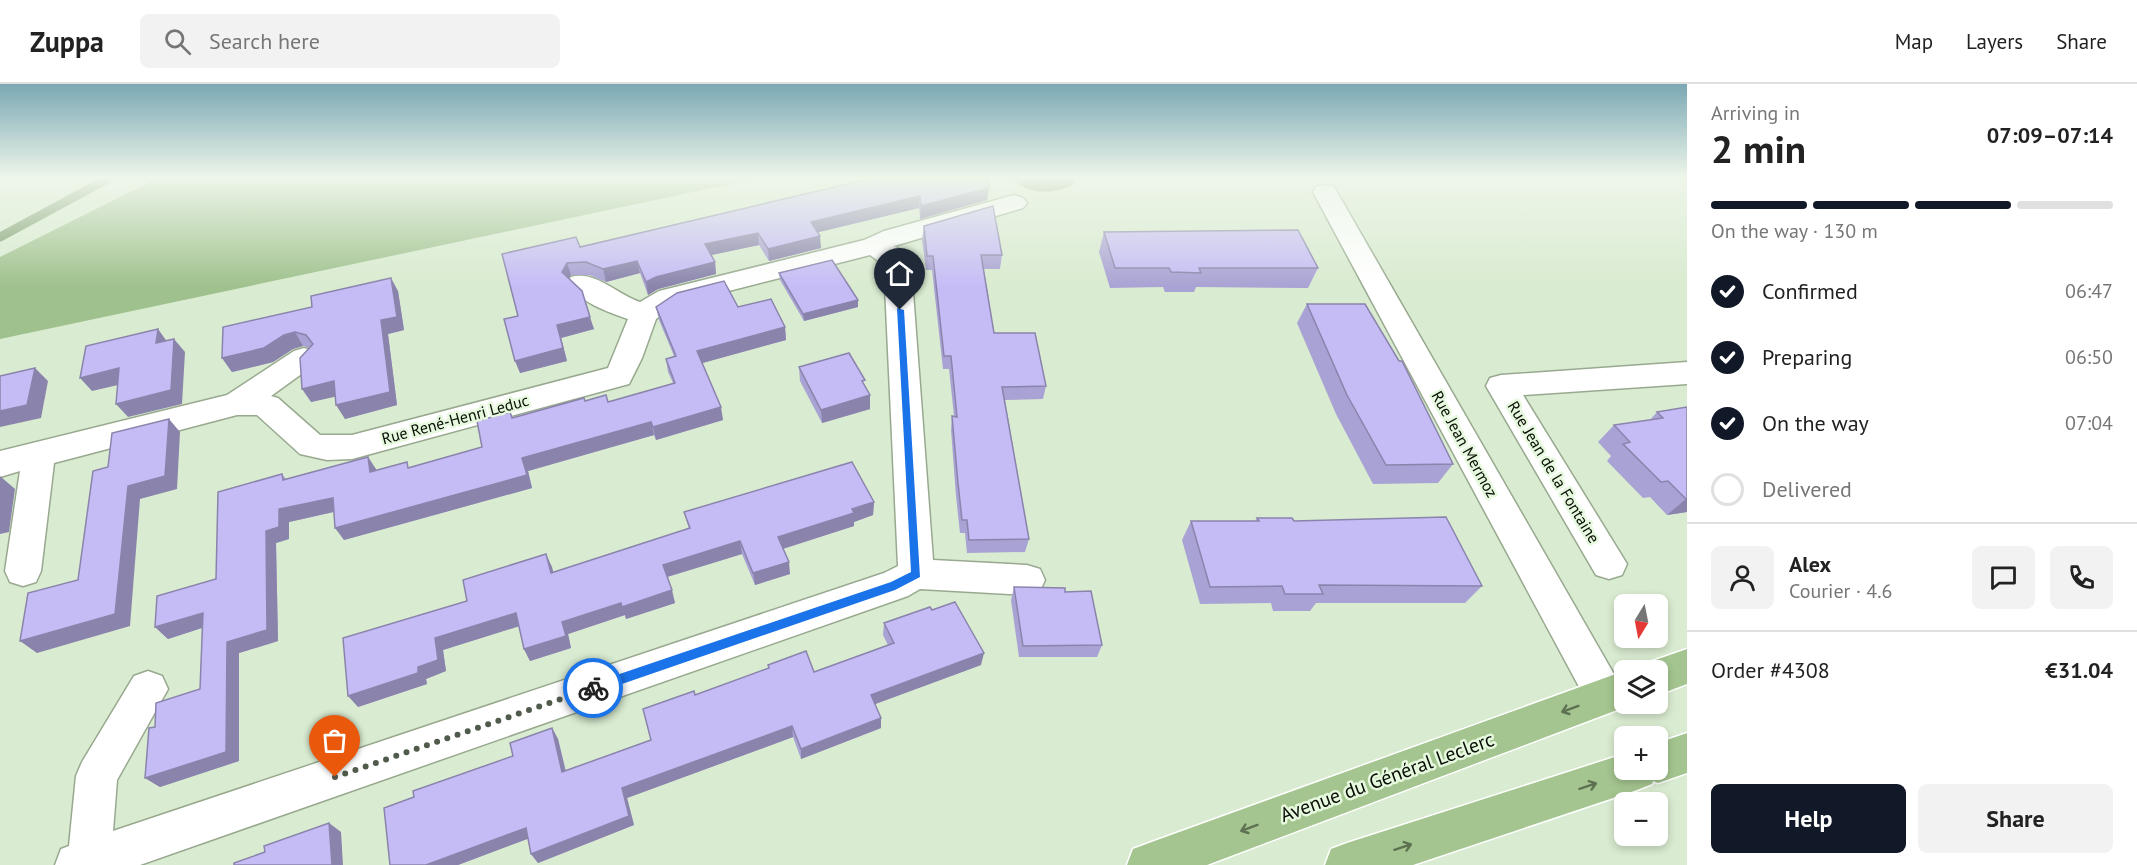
<!DOCTYPE html>
<meta charset="utf-8">
<style>
body{margin:0;font-family:"PT Sans",sans-serif;background:#f2f2f2;color:#222;height:100vh;display:flex;flex-direction:column;font-size:22px;white-space:nowrap}
*{box-sizing:border-box;margin:0}
p{font-size:20px;color:#767676}
.icon{flex:none;width:33px;height:33px;fill:none;stroke:currentColor;stroke-width:2;stroke-linecap:round;stroke-linejoin:round}
.map{position:relative;flex:1;overflow:hidden}
.details{display:flex;flex-direction:column;background:#fff;width:450px}
.details>*{flex:none}
.needle{width:39px;rotate:190deg}
.fabs{position:absolute;left:1614px;top:510px;display:grid;gap:12px}
.fabs a{display:grid;place-items:center;width:54px;height:54px;border-radius:9px;background:#fff;box-shadow:0 3px 9px #0003;font-size:30px}
.pin{position:absolute;display:grid;place-items:center;width:51px;height:51px;color:#fff;margin:-62px -26px;border-radius:50% 50% 50% 0;rotate:-45deg;box-shadow:0 0 6px #0007}
.pin .icon{rotate:45deg}
.courier{position:absolute;display:grid;place-items:center;width:60px;height:60px;margin:-30px;border:4px solid #1a73e8;border-radius:50%;background:#fff;color:#222;box-shadow:0 2px 8px #0007}
.summary em{font-style:normal;font-weight:700}
.summary div{display:flex;flex-direction:column-reverse}
.summary{display:flex;align-items:center;justify-content:space-between;height:102px;padding:0 24px}
h1{font-size:39px;font-weight:700;line-height:45px}
.bar{display:grid;grid-template-columns:repeat(4,1fr);gap:9px 6px;align-content:center;height:72px;padding:0 24px}
.bar i{height:8px;border-radius:4px;background:#e0e0e0}
.bar .on{background:#111827}
.bar p{grid-column:span 4}
.line{display:flex;align-items:center;gap:15px;padding:0 24px;border-top:2px solid #e0e0e0}
.line div{flex:1}
.round{display:grid;place-items:center;flex:none;width:63px;height:63px;border-radius:9px;background:#f2f2f2}
ol{padding:0 24px;list-style:none}
li{display:flex;align-items:center;gap:18px;height:66px}
li p{margin-inline-start:auto}
li .icon{padding:6px;border-radius:50%;background:#111827;color:#fff;stroke-width:4}
li:last-child{color:#767676}
li i{width:33px;height:33px;border:3px solid #e0e0e0;border-radius:50%}
.action{display:flex;gap:12px;margin-top:auto;padding:12px 24px}
.action a{flex:1;height:69px;border-radius:9px;background:#111827;color:#fff;font-size:24px;font-weight:700;line-height:69px;text-align:center}
.action a+a{background:#f2f2f2;color:#222}
header{display:flex;align-items:center;gap:36px;box-sizing:border-box;height:84px;padding:0 30px;background:#fff;border-bottom:2px solid #e0e0e0}
header strong{font-size:28px}
nav{display:flex;gap:33px;margin-inline-start:auto;font-size:21px}
.search{width:420px;height:54px;background:#f2f2f2;display:flex;align-items:center;gap:15px;box-sizing:border-box;padding:0 21px;border-radius:9px;color:#767676;font-size:22px}
main{display:flex;flex:1;min-height:0}
.map>svg:first-child{display:block}
</style>
<header>
<strong>Zuppa</strong>
<div class="search"><svg class="icon" aria-label="search" viewBox="0 0 24 24"><circle cx="10" cy="10" r="6"/><path d="M15 15l6 6"/></svg>Search here</div>
<nav><a>Map</a><a>Layers</a><a>Share</a></nav>
</header>
<main>
<div class="map">
<svg width="1687" height="781" viewBox="0 0 1687 781">
<rect width="100%" height="100%" fill="#d9ebd0"/>
<polygon fill="#9fc18d" points="158,94 759,94 0,255 0,173"/>
<path fill="#769765" d="M1012,94H1072L1074,100C1056,111 1027,111 1012,94Z"/>
<g fill="none" stroke-linecap="round" stroke-linejoin="round">
<polyline stroke="#769765" stroke-width="9" points="0,153 109,94"/>
<g stroke="#98a98f" stroke-width="3">
<g id="minor">
<polygon points="1325,101 1334,103 1337,108 1619,599 1624,612 1619,625 1605,630 1591,625 1313,108 1316,103"/>
<path d="M1014,111L1023,114L1027,119L1023,124L894,162L899,165L911,181L933,476L1027,481L1040,485L1045,496L1040,507L1027,511L920,505L908,512L140,781H55L61,765L69,762L76,692L82,678L134,592L148,587L162,592L168,605L117,696L113,747L884,489L898,482L884,181L870,171L678,220L656,235L642,274L629,300L352,375L327,376L300,370L257,331H237L54,379L41,487L36,498L23,502L10,498L5,487L20,387L0,393V367L227,311L294,267L304,264L314,267L319,274L314,281L271,312L278,314L320,351H352L608,284L628,235C608,228 579,218 567,199L571,193C595,186 618,211 640,218L659,207L864,156L884,147Z"/>
<polygon points="1687,278 1687,300 1523,311 1627,480 1622,491 1609,495 1596,491 1486,302 1490,294 1501,291"/>
</g>
</g>
<g stroke="#fff" stroke-width="3">
<g id="major">
<polygon points="1687,565 1687,600 1658,611 1658,586 1642,586 1644,580"/>
<polygon points="1624,587 1624,620 1633,620 1207,781 1127,781 1133,765 1149,759"/>
<polygon points="1687,649 1687,689 1658,699 1653,697 1652,700 1637,706 1413,781 1325,781 1331,765 1347,759 1624,670 1624,686 1658,686 1658,659"/>
</g>
</g>
<use href="#minor" fill="#fff" fill-rule="evenodd"/>
<use href="#major" fill="#a4c58f" fill-rule="evenodd"/>
</g>
<g fill="#a9a2d4">
<polygon points="989,104 987,116 920,135 919,124 818,148 821,164 769,177 759,161 711,171 715,178 716,190 658,205 648,211 640,189 606,198 589,191 571,191 569,194 594,245 561,254 567,277 520,289 518,232 580,163"/>
<polygon points="924,142 1002,171 1000,185 984,185 994,249 1046,302 1043,315 1005,316 1029,455 1025,468 967,469 965,449 960,449 956,412 951,346 952,332 954,332 949,285 943,285 932,186 926,186 922,156"/>
<polygon points="1104,148 1318,184 1308,204 1196,203 1194,208 1165,208 1163,203 1110,204 1099,168"/>
<polygon points="779,189 858,216 858,223 804,237 780,196"/>
<polygon points="398,207 404,246 388,250 397,321 345,335 336,312 311,318 310,264 303,262 293,265 273,278 232,288 222,274"/>
<polygon points="1307,220 1399,277 1453,380 1438,399 1373,400 1336,330 1297,239"/>
<polygon points="656,223 738,223 785,243 786,256 702,279 723,336 656,356 654,351 528,387 532,404 344,456 334,428 289,438 289,455 276,459 278,557 239,569 239,677 160,703 145,694 155,643 200,605 202,544 168,555 155,543 216,495 282,390 286,395 368,373 376,386 410,383 482,363 510,328 513,334 585,317 608,318 673,299 668,288 666,275 674,272 659,236"/>
<polygon points="799,283 865,303 870,325 822,339 800,297"/>
<polygon points="1687,323 1687,428 1667,431 1650,413 1643,414 1607,377 1611,372 1598,358 1614,341 1650,336 1657,328"/>
<polygon points="874,418 873,431 854,438 854,442 783,465 790,490 755,501 742,470 667,493 675,519 626,535 625,531 568,550 571,564 530,577 524,565 519,542 443,566 446,587 426,595 427,600 358,623 467,517 552,483 553,488 689,445 684,428"/>
<polygon points="1257,434 1294,437 1482,502 1465,519 1316,519 1310,527 1273,527 1271,519 1200,520 1182,456 1191,437 1255,437"/>
<polygon points="1014,503 1065,508 1102,561 1097,573 1019,573 1011,516"/>
<polygon points="932,526 981,581 875,620 881,644 801,675 793,653 627,714 634,741 538,779 531,770 528,754 458,781 390,781 414,713 513,672 552,644 558,655 566,687 651,656 695,611 768,585 768,581 814,588 888,561 883,551 884,539"/>
</g>
<g fill="#8a84ac">
<polygon points="989,104 987,116 920,135 921,122"/>
<polygon points="920,112 919,124 811,150 811,138"/>
<polygon points="758,149 759,161 707,172 705,160"/>
<polygon points="820,152 821,164 769,177 768,165"/>
<polygon points="637,177 640,189 606,198 603,185"/>
<polygon points="715,178 716,190 658,205 648,211 646,198 656,193"/>
<polygon points="567,179 571,191 565,200 562,188"/>
<polygon points="391,194 398,207 404,246 388,250 397,321 345,335 336,321 381,236"/>
<polygon points="858,216 858,223 804,237 803,230"/>
<polygon points="590,233 594,245 561,254 567,277 520,289 515,277 557,241"/>
<polygon points="785,243 786,256 699,280 697,267"/>
<polygon points="158,245 168,259 156,259"/>
<polygon points="295,248 303,262 293,265 273,278 232,288 222,274"/>
<polygon points="174,255 185,268 182,320 128,333 116,320"/>
<polygon points="35,284 48,297 41,334 0,343 0,327"/>
<polygon points="119,284 131,298 92,307 80,294"/>
<polygon points="334,297 343,311 311,318 302,305"/>
<polygon points="870,311 870,325 822,339 821,326"/>
<polygon points="721,323 723,336 656,356 653,343"/>
<polygon points="169,335 180,348 177,405 140,415 130,542 37,569 20,557 115,530 128,402"/>
<polygon points="651,338 654,351 528,387 532,404 344,456 335,444 522,374"/>
<polygon points="368,373 376,385 377,401 370,388"/>
<polygon points="0,392 15,405 9,448 0,450"/>
<polygon points="333,414 342,426 289,438 289,455 276,459 278,557 239,569 239,677 160,703 145,694 226,668 227,558 266,447 279,425"/>
<polygon points="1686,415 1687,415 1687,428 1667,431"/>
<polygon points="874,418 873,431 854,438 854,442 779,466 778,453"/>
<polygon points="740,457 742,470 667,493 663,481"/>
<polygon points="546,470 552,483 556,501 551,489"/>
<polygon points="789,478 790,490 755,501 753,489"/>
<polygon points="672,506 675,519 626,535 625,531 568,550 571,564 530,577 524,565 562,538 621,519"/>
<polygon points="203,529 214,540 168,555 155,543"/>
<polygon points="516,529 523,541 443,566 446,587 426,595 427,600 358,623 348,612 435,554"/>
<polygon points="984,569 981,581 870,622 871,611"/>
<polygon points="881,634 881,644 801,675 801,665"/>
<polygon points="792,642 793,653 627,714 634,741 538,779 531,770 622,704"/>
<polygon points="552,644 558,655 568,698 562,688"/>
<polygon points="329,739 341,748 343,781 332,781"/>
<polygon points="526,744 533,753 458,781 426,781"/>
</g>
<g fill="#c5bcf6" stroke="#8a84ac" stroke-width="1.5">
<polygon points="873,94 987,94 989,104 921,122 920,112 811,138 820,152 768,165 758,149 705,160 715,178 656,193 646,198 637,177 603,185 586,178 567,179 562,188 582,207 590,233 557,241 563,264 515,277 504,235 518,232 502,170 576,153 580,163"/>
<polygon points="993,122 1002,171 981,171 994,249 1035,249 1046,302 1002,303 1029,455 969,456 967,436 962,436 958,399 952,332 957,333 951,272 944,272 933,172 927,172 924,142"/>
<polygon points="1298,146 1318,184 1199,184 1201,189 1171,188 1169,184 1115,184 1104,148"/>
<polygon points="832,176 858,216 803,230 779,189"/>
<polygon points="391,194 397,233 381,236 390,308 336,321 334,297 302,305 300,274 313,260 306,251 295,248 284,251 264,264 222,274 223,243 312,223 311,212"/>
<polygon points="724,197 738,223 771,215 785,243 697,267 721,323 653,343 651,338 522,374 527,391 335,444 333,414 279,425 279,443 266,447 267,546 227,558 226,668 145,694 149,644 155,643 156,619 200,605 203,529 155,543 157,512 216,495 218,408 282,390 283,396 368,373 370,388 407,378 408,384 482,363 477,337 510,328 512,334 584,314 585,317 606,311 608,318 675,299 666,275 676,272 656,223 677,209"/>
<polygon points="1307,220 1365,220 1399,277 1402,277 1453,380 1386,381 1347,311"/>
<polygon points="158,245 156,259 174,255 171,306 116,320 119,284 80,294 86,262"/>
<polygon points="849,269 865,296 862,297 870,311 821,326 799,283"/>
<polygon points="35,284 27,321 0,327 0,292"/>
<polygon points="1687,323 1687,415 1686,415 1668,397 1661,398 1623,360 1630,358 1614,341 1663,334 1657,328"/>
<polygon points="169,335 165,392 128,402 115,530 20,557 28,509 78,496 93,387 108,383 112,349"/>
<polygon points="852,378 874,418 852,425 854,429 778,453 789,478 753,489 740,457 663,481 672,506 622,523 621,519 562,538 566,552 524,565 516,529 435,554 438,576 418,583 418,589 348,612 343,554 467,517 463,496 546,470 551,489 690,444 684,428"/>
<polygon points="1446,433 1482,502 1319,501 1323,510 1285,510 1282,502 1210,503 1191,437 1259,437 1257,434 1292,434 1294,437"/>
<polygon points="1014,503 1065,504 1065,508 1091,507 1102,561 1023,562"/>
<polygon points="955,518 984,569 871,611 881,634 801,665 792,642 622,704 629,732 531,770 526,744 426,781 390,781 384,724 414,713 413,707 513,672 510,659 552,644 562,688 651,656 643,625 694,607 695,611 769,584 768,581 806,567 814,588 894,559 884,539 930,523 932,526"/>
<polygon points="329,739 332,781 234,781 234,779 265,768 264,762"/>
</g>
<defs><path id="oneway-shaft" d="M-6 0H5M1.5-3L5.5 0L1.5 3" fill="none" stroke-width="1.6" stroke-linecap="round" stroke-linejoin="round" transform="scale(1.5)"/></defs>
<g stroke="#5e7251">
<use href="#oneway-shaft" transform="translate(1570 625) rotate(160)"/>
<use href="#oneway-shaft" transform="translate(1588 702) rotate(-18)"/>
<use href="#oneway-shaft" transform="translate(1249 744) rotate(160)"/>
<use href="#oneway-shaft" transform="translate(1403 763) rotate(-18)"/>
</g>
<linearGradient id="sky" x2="0" y2="1"><stop stop-color="#7aa8b4"/><stop offset="0.46" stop-color="#eef6ea"/><stop offset="1" stop-color="#eef6ea" stop-opacity="0"/></linearGradient>
<rect width="1687" height="203" fill="url(#sky)"/>
<polygon fill="#1a73e8" points="897,224 904,226 920,493 895,506 593,610 589,608 587,604 593,599 891,498 911,488"/>
<g fill="none" stroke-linecap="round" stroke-linejoin="round">
<polyline stroke="#515b4c" stroke-width="6" stroke-dasharray="0 10.8" points="335,693 593,604"/>
</g>
<g text-anchor="middle" stroke-width="5" stroke-linejoin="round" paint-order="stroke">
<g font-size="16" fill="#080d05" stroke="#e6f8dd">
<text transform="translate(455 335) rotate(-15)" y="6">Rue René-Henri Leduc</text>
<text transform="translate(1465 360) rotate(61)" y="6">Rue Jean Mermoz</text>
<text transform="translate(1554 388) rotate(59)" y="6">Rue Jean de la Fontaine</text>
</g>
<g font-size="20" fill="#080d05" stroke="#e6f8dd">
<text transform="translate(1387 693) rotate(-20)" y="7">Avenue du Général Leclerc</text>
</g>
</g>
</svg>
<div class="fabs">
<a><svg class="needle" viewBox="-14 -14 28 28"><path d="M0-13l5 13h-10z" fill="#e53935"/><path d="M0 13l5-13h-10z" fill="#767676"/></svg></a>
<a><svg class="icon" aria-label="layers" viewBox="0 0 24 24"><path d="M12 4l9 5-9 5-9-5zM3 14l9 5 9-5"/></svg></a>
<a>+</a>
<a>−</a>
</div>
<div class="pin" style="left:335px;top:693px;background:#ea580c"><svg class="icon" aria-label="bag" viewBox="0 0 24 24"><path d="M5 8h14l-1 12H6zM9 8a3 3 0 0 1 6 0"/></svg></div>
<div class="pin" style="left:900px;top:226px;background:#1f2937"><svg class="icon" aria-label="home" viewBox="0 0 24 24"><path d="M3 11l9-7 9 7M6 9v11h12V9"/></svg></div>
<div class="courier" style="left:593px;top:604px"><svg class="icon" aria-label="bike" viewBox="0 0 24 24"><circle cx="6" cy="16" r="4"/><circle cx="18" cy="16" r="4"/><path d="M6 16l4-8h5l3 8M10 8l3 8H6M13 5h3"/></svg></div>
</div>
<section class="details">
<div class="summary"><div><h1>2 min</h1><p>Arriving in</p></div><em>07:09–07:14</em></div>
<div class="bar"><i class="on"></i><i class="on"></i><i class="on"></i><i></i><p>On the way · 130 m</p></div>
<ol>
<li><svg class="icon" aria-label="check" viewBox="0 0 24 24"><path d="M5 12l5 5 9-10"/></svg>Confirmed<p>06:47</p></li>
<li><svg class="icon" aria-label="check" viewBox="0 0 24 24"><path d="M5 12l5 5 9-10"/></svg>Preparing<p>06:50</p></li>
<li><svg class="icon" aria-label="check" viewBox="0 0 24 24"><path d="M5 12l5 5 9-10"/></svg>On the way<p>07:04</p></li>
<li><i></i>Delivered</li>
</ol>
<div class="line" style="height:108px"><a class="round"><svg class="icon" aria-label="person" viewBox="0 0 24 24"><circle cx="12" cy="8" r="4"/><path d="M4 21q1-7 8-7t8 7"/></svg></a><div><b>Alex</b><p>Courier · 4.6</p></div><a class="round"><svg class="icon" aria-label="chat" viewBox="0 0 24 24"><path d="M4 5h16v11H9l-5 4z"/></svg></a><a class="round"><svg class="icon" aria-label="phone" viewBox="0 0 24 24"><path d="M5 4h4l2 5-3 2q2 4 5 5l2-3 5 2v4C11 20 4 13 5 4z"/></svg></a></div>
<div class="line" style="height:78px"><div>Order #4308</div><b>€31.04</b></div>
<div class="action"><a>Help</a><a>Share</a></div>
</section>
</main>
